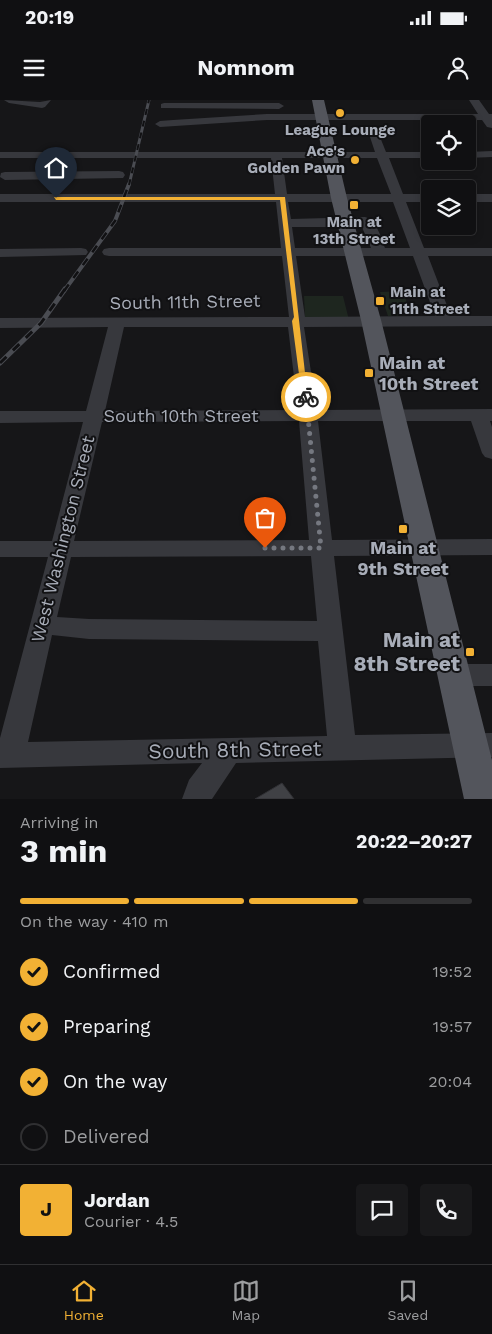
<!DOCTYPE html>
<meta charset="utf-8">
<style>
body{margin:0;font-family:"Work Sans",sans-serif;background:#19191b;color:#f1f3f6;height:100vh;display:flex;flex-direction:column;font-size:19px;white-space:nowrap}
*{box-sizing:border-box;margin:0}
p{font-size:16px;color:#9c9d9f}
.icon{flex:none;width:28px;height:28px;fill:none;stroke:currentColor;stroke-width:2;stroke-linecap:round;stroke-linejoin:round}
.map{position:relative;height:699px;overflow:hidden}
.drawer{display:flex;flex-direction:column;background:#101012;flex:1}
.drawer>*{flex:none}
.buttons{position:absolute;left:421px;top:15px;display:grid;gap:10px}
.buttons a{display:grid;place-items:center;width:55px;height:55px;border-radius:5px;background:#101012;box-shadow:0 2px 8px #0003,0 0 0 1px #303032;font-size:25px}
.pin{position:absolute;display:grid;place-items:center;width:42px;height:42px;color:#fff;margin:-51px -21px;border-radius:50% 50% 50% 0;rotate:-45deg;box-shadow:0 0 5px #0007}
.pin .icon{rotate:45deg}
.courier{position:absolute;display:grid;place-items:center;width:50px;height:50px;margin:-25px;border:4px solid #f2b134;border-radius:50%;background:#fff;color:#222;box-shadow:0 1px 6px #0007}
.overview em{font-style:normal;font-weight:700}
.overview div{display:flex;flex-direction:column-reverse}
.overview{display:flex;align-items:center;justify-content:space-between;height:85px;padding:0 20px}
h1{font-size:32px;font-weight:700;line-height:38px}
.bar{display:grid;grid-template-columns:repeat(4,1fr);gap:8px 5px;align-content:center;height:60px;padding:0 20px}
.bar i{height:6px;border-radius:4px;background:#303032}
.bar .active{background:#f2b134}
.bar p{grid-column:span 4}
.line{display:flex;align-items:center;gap:12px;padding:0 20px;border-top:1px solid #303032}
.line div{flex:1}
.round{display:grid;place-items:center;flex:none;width:52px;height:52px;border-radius:5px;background:#19191b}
ol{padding:0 20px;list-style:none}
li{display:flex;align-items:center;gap:15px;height:55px}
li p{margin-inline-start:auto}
li .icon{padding:5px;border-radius:50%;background:#f2b134;color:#111;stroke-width:4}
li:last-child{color:#9c9d9f}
li i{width:28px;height:28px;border:2px solid #303032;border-radius:50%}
.status{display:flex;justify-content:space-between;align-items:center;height:35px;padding:0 25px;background:#101012;direction:ltr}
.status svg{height:14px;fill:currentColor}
header{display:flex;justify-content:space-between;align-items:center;height:65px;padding:0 20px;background:#101012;font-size:22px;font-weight:700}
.tabs{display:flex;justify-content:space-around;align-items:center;height:70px;border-top:1px solid #303032;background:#101012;font-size:14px;color:#9c9d9f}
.tabs a{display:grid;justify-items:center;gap:2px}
.tabs .active{color:#f2b134}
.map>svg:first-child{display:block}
</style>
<div class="status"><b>20:19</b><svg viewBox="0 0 49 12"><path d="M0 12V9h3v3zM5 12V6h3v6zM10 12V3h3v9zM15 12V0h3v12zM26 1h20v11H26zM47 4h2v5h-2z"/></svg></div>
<header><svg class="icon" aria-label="menu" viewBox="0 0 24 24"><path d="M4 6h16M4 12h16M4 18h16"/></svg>Nomnom<svg class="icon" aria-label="person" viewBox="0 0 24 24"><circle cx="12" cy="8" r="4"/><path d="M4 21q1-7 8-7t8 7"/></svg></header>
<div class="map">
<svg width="492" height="699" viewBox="0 0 492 699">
<rect width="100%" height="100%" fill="#161618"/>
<g fill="#1e261f">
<polygon points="403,191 411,215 388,216 380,192"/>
<polygon points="304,196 343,196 349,220 305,218"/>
</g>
<polygon fill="#404145" stroke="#303034" points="282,683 294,699 255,699"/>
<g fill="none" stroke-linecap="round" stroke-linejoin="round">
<g fill="#37383d" fill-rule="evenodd">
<polygon points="4,0 40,2 51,0 45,7 42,8 9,3"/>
<polygon points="469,0 479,0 489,14 492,14 492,28 487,27 482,20 267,20 160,27 155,24 160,21 173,20 267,14 478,14"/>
<polygon points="164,3 279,3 284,6 279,9 161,8 161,4"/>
<path d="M375,34L380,37L386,52H430V58H389L403,94H430V102H406L424,148H492V156H428L451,216H492V226L304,227L317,310L492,309V321H490L492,327V359L485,357L482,353L471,321H318L332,440L492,439V455L334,456L355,635L492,633V657L236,663L212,699H182L189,680L202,663L0,668V638L48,457H0V441H52L83,322L0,323V311H86L108,227L0,228V218L289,217L282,156H109L104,155L102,152L104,149L109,148H281L276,102H0V94H275L271,58H0V52H375L370,37ZM282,58H377L391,94H287ZM288,102H393L410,148H385C381,138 377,120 365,117L291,119ZM351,125H361L371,148H295L292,127H346ZM296,156H413L435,216L305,217ZM124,227H288L298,310L105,311ZM299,321L309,440L74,441L102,322ZM311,456L317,521L89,519L57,517L71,457ZM52,535L89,539L318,541L327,636L28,642Z"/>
<polygon points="492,51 492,57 468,58 468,52"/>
<polygon points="119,71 123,72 125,75 123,78 5,80 0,77 1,73 5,72"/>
<rect x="468" y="94" width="24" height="8"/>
<polygon points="81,148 86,149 88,152 86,155 0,157 0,149"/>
<polygon points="454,564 492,564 492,586 454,586 445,583 441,575 445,567"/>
</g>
<polygon fill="#53555c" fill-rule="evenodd" points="312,0 324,0 347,98 381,220 492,660 492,699 464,699 361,220 331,98"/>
<g stroke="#4a4c52" stroke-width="3">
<polyline id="rail-far2" points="129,85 149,0"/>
</g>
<g stroke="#4a4c52" stroke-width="4">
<polyline id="rail-far1" points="64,191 115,121 129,84"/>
</g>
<g stroke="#4a4c52" stroke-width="5">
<polyline id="rail" points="0,263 41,223 65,189"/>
</g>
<use href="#rail-far2" stroke="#111113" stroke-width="2" stroke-dasharray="6" stroke-linecap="butt"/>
<use href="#rail-far1" stroke="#111113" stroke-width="2.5" stroke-dasharray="8" stroke-linecap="butt"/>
<use href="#rail" stroke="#111113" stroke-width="3" stroke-dasharray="9" stroke-linecap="butt"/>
</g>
<polygon fill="#f2b134" points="54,97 285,97 308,299 302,297 292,221 294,217 280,100 56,100"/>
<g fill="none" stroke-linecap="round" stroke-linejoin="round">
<polyline stroke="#757880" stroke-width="5" stroke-dasharray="0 9" points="265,448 321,448 306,297"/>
</g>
<g fill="#f2b134" stroke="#111113" stroke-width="2">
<circle cx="340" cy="13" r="5"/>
<circle cx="355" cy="60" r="5"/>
<rect x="349" y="100" width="10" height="10" rx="2.5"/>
<rect x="375" y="196" width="10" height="10" rx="2.5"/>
<rect x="364" y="268" width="10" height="10" rx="2.5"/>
<rect x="398" y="424" width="10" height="10" rx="2.5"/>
<rect x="465" y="547" width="10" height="10" rx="2.5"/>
</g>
<g text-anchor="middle" stroke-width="4" stroke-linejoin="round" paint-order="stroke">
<g font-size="15" font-weight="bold" fill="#a8adb8" stroke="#111113">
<text x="340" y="35">League Lounge</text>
<text x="345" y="56" text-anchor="end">Ace's<tspan x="345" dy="17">Golden Pawn</tspan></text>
<text x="354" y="127">Main at<tspan x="354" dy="17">13th Street</tspan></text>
<text x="390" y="197" text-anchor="start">Main at<tspan x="390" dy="17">11th Street</tspan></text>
</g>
<g font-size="18" fill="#a8adb8" stroke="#111113">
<text transform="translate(185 202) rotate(-1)" y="6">South 11th Street</text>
<text x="181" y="322">South 10th Street</text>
<text transform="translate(63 439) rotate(-76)" y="6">West Washington Street</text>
</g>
<g font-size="18" font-weight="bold" fill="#a8adb8" stroke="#111113" text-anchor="start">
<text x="379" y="269">Main at<tspan x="379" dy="21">10th Street</tspan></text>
<text x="403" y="454" text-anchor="middle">Main at<tspan x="403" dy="21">9th Street</tspan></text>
</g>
<g font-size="21" font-weight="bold" fill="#a8adb8" stroke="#111113" text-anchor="end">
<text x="460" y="547">Main at<tspan x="460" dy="24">8th Street</tspan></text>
</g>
<g font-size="21" fill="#a8adb8" stroke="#111113">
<text transform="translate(235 650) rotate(-1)" y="7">South 8th Street</text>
</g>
</g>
</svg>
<div class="buttons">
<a><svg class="icon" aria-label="locate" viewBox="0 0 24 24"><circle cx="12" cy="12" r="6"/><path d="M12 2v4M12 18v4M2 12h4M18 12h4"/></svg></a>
<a><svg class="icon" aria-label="layers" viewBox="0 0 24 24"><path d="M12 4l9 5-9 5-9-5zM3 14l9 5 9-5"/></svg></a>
</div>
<div class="pin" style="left:265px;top:448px;background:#ea580c"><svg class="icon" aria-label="bag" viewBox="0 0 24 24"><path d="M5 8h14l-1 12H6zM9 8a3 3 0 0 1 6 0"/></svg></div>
<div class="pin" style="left:56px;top:98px;background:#1f2937"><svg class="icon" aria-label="home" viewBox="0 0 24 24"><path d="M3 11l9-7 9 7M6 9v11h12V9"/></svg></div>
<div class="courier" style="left:306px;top:297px"><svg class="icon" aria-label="bike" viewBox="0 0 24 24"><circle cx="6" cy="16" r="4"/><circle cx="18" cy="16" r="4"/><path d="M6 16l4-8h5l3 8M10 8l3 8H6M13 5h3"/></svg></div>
</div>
<section class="drawer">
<div class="overview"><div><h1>3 min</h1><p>Arriving in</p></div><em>20:22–20:27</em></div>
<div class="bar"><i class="active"></i><i class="active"></i><i class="active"></i><i></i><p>On the way · 410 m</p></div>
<ol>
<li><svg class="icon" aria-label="check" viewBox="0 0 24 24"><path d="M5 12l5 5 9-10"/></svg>Confirmed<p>19:52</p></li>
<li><svg class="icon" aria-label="check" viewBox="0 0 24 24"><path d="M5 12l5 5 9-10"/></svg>Preparing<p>19:57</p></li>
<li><svg class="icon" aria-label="check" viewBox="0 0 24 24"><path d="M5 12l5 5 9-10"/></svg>On the way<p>20:04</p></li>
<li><i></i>Delivered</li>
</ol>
<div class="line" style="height:90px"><b class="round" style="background:#f2b134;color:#111">J</b><div><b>Jordan</b><p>Courier · 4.5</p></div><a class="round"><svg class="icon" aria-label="chat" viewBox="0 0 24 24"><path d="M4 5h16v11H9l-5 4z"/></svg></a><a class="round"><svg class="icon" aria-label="phone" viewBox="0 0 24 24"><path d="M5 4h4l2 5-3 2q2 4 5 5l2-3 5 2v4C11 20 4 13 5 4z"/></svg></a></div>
</section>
<nav class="tabs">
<a class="active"><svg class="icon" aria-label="home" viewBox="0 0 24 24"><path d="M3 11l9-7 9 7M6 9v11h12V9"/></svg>Home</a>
<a><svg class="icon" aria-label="map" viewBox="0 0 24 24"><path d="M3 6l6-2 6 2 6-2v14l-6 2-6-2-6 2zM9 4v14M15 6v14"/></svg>Map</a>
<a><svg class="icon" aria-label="saved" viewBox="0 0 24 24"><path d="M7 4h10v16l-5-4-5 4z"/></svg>Saved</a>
</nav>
